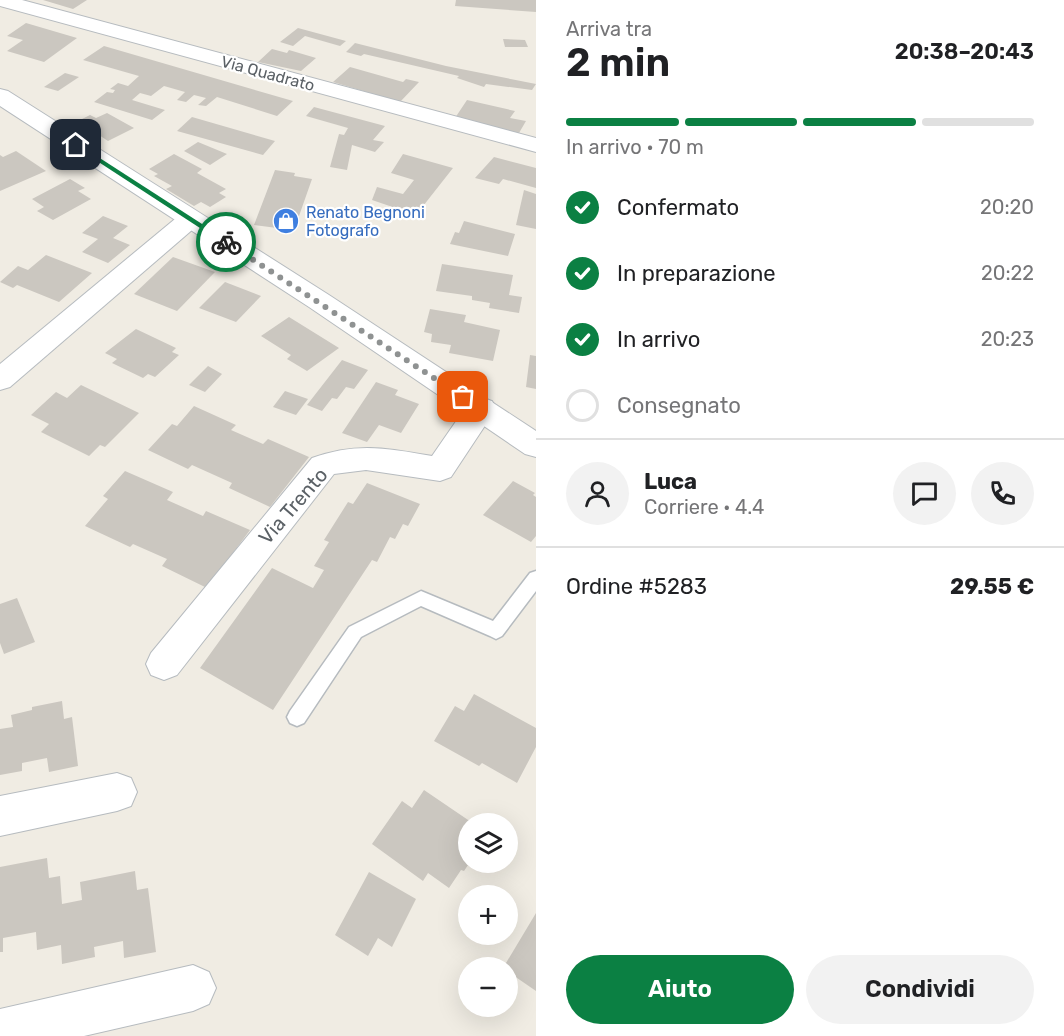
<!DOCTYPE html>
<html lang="it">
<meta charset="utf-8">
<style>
body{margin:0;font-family:Rubik,sans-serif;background:#f2f2f2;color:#202124;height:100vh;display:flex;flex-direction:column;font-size:22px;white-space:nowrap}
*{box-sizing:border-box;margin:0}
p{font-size:20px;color:#757577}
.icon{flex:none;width:33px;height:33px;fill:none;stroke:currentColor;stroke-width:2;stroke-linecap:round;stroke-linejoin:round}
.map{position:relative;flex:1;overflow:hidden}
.sheet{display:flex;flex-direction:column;background:#fff;width:528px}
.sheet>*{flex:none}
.buttons{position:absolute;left:458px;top:813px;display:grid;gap:12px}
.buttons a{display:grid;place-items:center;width:60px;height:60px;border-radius:50%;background:#fff;box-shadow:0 6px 24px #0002;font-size:30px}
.pin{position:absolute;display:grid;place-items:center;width:51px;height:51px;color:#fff;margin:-26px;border-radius:12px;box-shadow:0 3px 9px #0006}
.courier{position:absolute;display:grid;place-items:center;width:60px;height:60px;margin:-30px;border:4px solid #0b8043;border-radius:50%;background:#fff;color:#222;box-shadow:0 2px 8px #0007}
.overview em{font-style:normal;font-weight:600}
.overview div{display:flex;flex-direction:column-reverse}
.overview{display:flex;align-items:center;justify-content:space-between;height:102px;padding:0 30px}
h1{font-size:39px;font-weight:600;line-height:45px}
.bar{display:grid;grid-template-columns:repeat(4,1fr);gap:9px 6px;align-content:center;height:72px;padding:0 30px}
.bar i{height:8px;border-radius:4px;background:#e0e0e0}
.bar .on{background:#0b8043}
.bar p{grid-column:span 4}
.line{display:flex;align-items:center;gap:15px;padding:0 30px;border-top:2px solid #e0e0e0}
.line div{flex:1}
.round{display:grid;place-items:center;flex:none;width:63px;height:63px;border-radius:32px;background:#f2f2f2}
ol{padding:0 30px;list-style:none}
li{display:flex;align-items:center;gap:18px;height:66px}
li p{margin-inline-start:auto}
li .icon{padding:6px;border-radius:50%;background:#0b8043;color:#fff;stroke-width:4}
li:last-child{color:#757577}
li i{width:33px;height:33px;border:3px solid #e0e0e0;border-radius:50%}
.cta{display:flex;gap:12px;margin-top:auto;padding:12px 30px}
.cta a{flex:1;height:69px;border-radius:36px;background:#0b8043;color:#fff;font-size:24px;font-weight:600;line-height:69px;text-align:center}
.cta a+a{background:#f2f2f2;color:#202124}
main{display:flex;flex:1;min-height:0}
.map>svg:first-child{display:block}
</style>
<main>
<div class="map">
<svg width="536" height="1036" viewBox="0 0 536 1036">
<rect width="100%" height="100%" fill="#f0ece3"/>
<g fill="#cbc7c0">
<polygon points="43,0 87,0 73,9"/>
<polygon points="456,0 536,0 536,12 455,6"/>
<polygon points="26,23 77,38 44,62 7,51 23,40 7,36"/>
<polygon points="298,28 346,41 340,46 305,36 293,46 280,42"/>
<polygon points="503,39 525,40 528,47 505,47"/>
<polygon points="355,43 446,66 536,84 532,90 486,84 484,87 457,78 459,76 364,54 361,56 346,52"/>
<polygon points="104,46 293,101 277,116 217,97 206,106 198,105 206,98 194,95 186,102 177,100 185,92 164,86 151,96 140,93 132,100 165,110 152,120 94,102 107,92 113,93 115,90 110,89 118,83 128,86 139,76 83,60"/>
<polygon points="272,49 287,53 289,50 316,58 301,71 258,62"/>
<polygon points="350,67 403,82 406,79 419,82 400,102 333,82"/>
<polygon points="65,73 79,77 58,91 44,87"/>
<polygon points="467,100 515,111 510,118 526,121 519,133 455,118"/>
<polygon points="314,107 385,126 373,140 384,142 375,152 352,145 347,170 330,167 339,134 344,135 348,128 306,116"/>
<polygon points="107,113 134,128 108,141 78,121 90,115 96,118"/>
<polygon points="192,117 275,141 263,155 177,131"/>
<polygon points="198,142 227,154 210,165 184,151"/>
<polygon points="16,151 46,171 0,191 0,155 3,157"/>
<polygon points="174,154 202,169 197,173 226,189 219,193 226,197 210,207 201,202 194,206 166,189 172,186 154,176 158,174 149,169"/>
<polygon points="403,154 453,168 416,215 372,200 377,187 403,194 414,180 391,173"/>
<polygon points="494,157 536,168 536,188 503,179 499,184 475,178"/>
<polygon points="275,170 295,173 294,176 312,179 299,216 294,215 291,225 278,223 277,228 254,225"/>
<polygon points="70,179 85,188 78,191 91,199 53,220 37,211 44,207 32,199"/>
<polygon points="524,190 536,194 536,229 516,225"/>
<polygon points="103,216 128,226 113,238 130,245 108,263 82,252 98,239 82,233"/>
<polygon points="464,221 515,234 508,256 450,244 455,232 459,233"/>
<polygon points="46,255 92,273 59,302 17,285 13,288 0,282 18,266 28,270"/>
<polygon points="173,257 215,272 177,311 134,294"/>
<polygon points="442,264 513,275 509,295 522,297 519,313 489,308 490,303 472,300 472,296 436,291"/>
<polygon points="225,282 261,296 236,322 199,308"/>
<polygon points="430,309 466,315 464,322 500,330 493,361 449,353 451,345 431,342 432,334 424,332"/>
<polygon points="289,317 339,348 307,371 287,359 291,355 261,336"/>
<polygon points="136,329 176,348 172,352 179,355 155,377 148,374 143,378 112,363 117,359 105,353"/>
<polygon points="530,355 536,356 536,389 526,387"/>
<polygon points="342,360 368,370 354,389 346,387 337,399 332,398 322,411 307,405"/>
<polygon points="208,366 222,374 205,392 189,385"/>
<polygon points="376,382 398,390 395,395 419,404 401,433 379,425 367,442 342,433"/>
<polygon points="81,385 139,413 105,447 100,445 89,456 41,432 49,424 31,415 56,392 67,398"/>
<polygon points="285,391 308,399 296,415 273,407"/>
<polygon points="194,406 236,425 231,430 263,444 268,439 309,457 270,507 229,488 232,483 192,465 188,469 148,450 172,424 177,426"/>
<polygon points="125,471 173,492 167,500 203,516 206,511 250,530 207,588 162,566 167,559 133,544 130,547 85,526 108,499 103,496"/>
<polygon points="513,481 535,493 533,495 536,497 536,536 531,542 483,515"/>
<polygon points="367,483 420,504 408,526 403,524 395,539 390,537 377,562 372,560 273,710 200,668 272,568 313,588 324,570 314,566 329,542 324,540 348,502 353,504"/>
<polygon points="17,598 35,642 4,654 0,643 0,604"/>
<polygon points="474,694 536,728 536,747 517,783 482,763 479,766 434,741 455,706 464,711"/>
<polygon points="62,701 64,719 72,717 78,766 49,772 47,758 22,763 22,771 0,775 0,729 13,727 11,715 32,710 32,707"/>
<polygon points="424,790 474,824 468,824 470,862 464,871 461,870 449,888 428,873 423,881 372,844 402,801 412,808"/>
<polygon points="47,858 49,878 60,876 62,904 82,900 80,882 135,871 137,890 148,888 156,952 124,958 123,941 94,947 95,957 62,964 61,945 37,950 36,932 3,938 3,952 0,952 0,867"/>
<polygon points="369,872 416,899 392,947 378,938 368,956 335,935"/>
<polygon points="536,913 536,991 507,971 507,968 503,968"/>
</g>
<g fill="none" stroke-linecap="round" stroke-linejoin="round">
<g stroke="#b6bbbf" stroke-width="3">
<polygon id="service" points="536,571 536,591 502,636 496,639 490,636 421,606 361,637 304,723 297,726 290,723 287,717 290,711 349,627 421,591 493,621 530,573"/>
</g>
<g stroke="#b6bbbf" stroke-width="2">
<g id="minor">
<polygon points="190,211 199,214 203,219 199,224 10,387 0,390 0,364 181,214"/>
<path d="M481,398L492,401L496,409L451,477L440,481L366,470L334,474L177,675L164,680L151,675L146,664L151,653L312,458C356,442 387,448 432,456L470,401Z"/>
<polygon points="117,773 131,778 137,792 131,806 117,811 0,836 0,796"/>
<polygon points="193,965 209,972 216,988 209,1004 193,1011 84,1036 0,1036 0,1009"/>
</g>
</g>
<g stroke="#b6bbbf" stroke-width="2">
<g id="tertiary">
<polygon points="0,0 22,0 536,138 536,152 0,6"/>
<polygon points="0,89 8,91 329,295 536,431 536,457 525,454 309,307 0,106"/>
</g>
</g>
<use href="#service" fill="#fff" fill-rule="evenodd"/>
<use href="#minor" fill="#fff" fill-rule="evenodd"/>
<use href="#tertiary" fill="#fff" fill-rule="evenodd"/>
</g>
<polygon fill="#0b8043" points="76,143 78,144 230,242 223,243 74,146"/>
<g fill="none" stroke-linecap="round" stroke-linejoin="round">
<polyline stroke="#8f9292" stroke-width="6" stroke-dasharray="0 10.8" points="226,242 463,397"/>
</g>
<defs>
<g id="shop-disc" transform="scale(1.35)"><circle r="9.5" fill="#3f7fe0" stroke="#fff"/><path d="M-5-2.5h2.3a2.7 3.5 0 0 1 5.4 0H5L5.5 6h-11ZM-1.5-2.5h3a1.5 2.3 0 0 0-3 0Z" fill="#fff"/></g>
</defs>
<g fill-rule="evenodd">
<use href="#shop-disc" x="286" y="221"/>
</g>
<g text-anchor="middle" stroke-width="4.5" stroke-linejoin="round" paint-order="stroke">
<g font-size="16" fill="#5b6166" stroke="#fff">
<text transform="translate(268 73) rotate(15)" y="6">Via Quadrato</text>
</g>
<g font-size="16" fill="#366cbe" stroke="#fff" text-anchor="start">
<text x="306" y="218">Renato Begnoni<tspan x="306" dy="18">Fotografo</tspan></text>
</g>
<g font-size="20" fill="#5b6166" stroke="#fff">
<text transform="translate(293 506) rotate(-49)" y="7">Via Trento</text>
</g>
</g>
</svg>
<div class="buttons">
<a><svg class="icon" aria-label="layers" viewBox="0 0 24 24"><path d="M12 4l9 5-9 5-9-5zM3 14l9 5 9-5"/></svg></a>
<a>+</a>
<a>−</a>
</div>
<div class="pin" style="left:463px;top:397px;background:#ea580c"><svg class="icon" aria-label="bag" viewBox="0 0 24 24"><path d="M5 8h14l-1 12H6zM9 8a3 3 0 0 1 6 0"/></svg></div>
<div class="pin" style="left:76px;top:145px;background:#1f2937"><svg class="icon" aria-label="home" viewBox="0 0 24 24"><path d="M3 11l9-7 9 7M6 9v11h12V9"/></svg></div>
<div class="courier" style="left:226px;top:242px"><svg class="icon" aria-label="bike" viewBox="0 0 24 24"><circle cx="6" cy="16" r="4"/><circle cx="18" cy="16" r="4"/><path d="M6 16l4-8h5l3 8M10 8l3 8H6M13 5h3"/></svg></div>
</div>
<section class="sheet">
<div class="overview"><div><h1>2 min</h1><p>Arriva tra</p></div><em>20:38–20:43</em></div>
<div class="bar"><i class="on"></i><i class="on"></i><i class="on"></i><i></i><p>In arrivo · 70 m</p></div>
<ol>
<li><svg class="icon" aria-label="check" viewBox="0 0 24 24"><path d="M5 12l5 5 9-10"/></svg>Confermato<p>20:20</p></li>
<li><svg class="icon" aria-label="check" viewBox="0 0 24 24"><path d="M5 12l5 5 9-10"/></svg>In preparazione<p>20:22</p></li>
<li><svg class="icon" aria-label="check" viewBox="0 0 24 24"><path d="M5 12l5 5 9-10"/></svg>In arrivo<p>20:23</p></li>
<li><i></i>Consegnato</li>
</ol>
<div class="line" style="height:108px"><a class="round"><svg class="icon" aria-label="person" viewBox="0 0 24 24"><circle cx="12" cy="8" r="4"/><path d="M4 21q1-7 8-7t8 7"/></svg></a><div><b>Luca</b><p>Corriere · 4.4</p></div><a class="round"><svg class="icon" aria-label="chat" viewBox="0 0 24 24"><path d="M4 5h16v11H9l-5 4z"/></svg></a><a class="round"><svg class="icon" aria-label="phone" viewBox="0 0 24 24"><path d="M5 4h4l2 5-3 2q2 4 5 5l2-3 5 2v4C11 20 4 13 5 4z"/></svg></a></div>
<div class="line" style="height:78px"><div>Ordine #5283</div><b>29.55 €</b></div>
<div class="cta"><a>Aiuto</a><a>Condividi</a></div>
</section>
</main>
